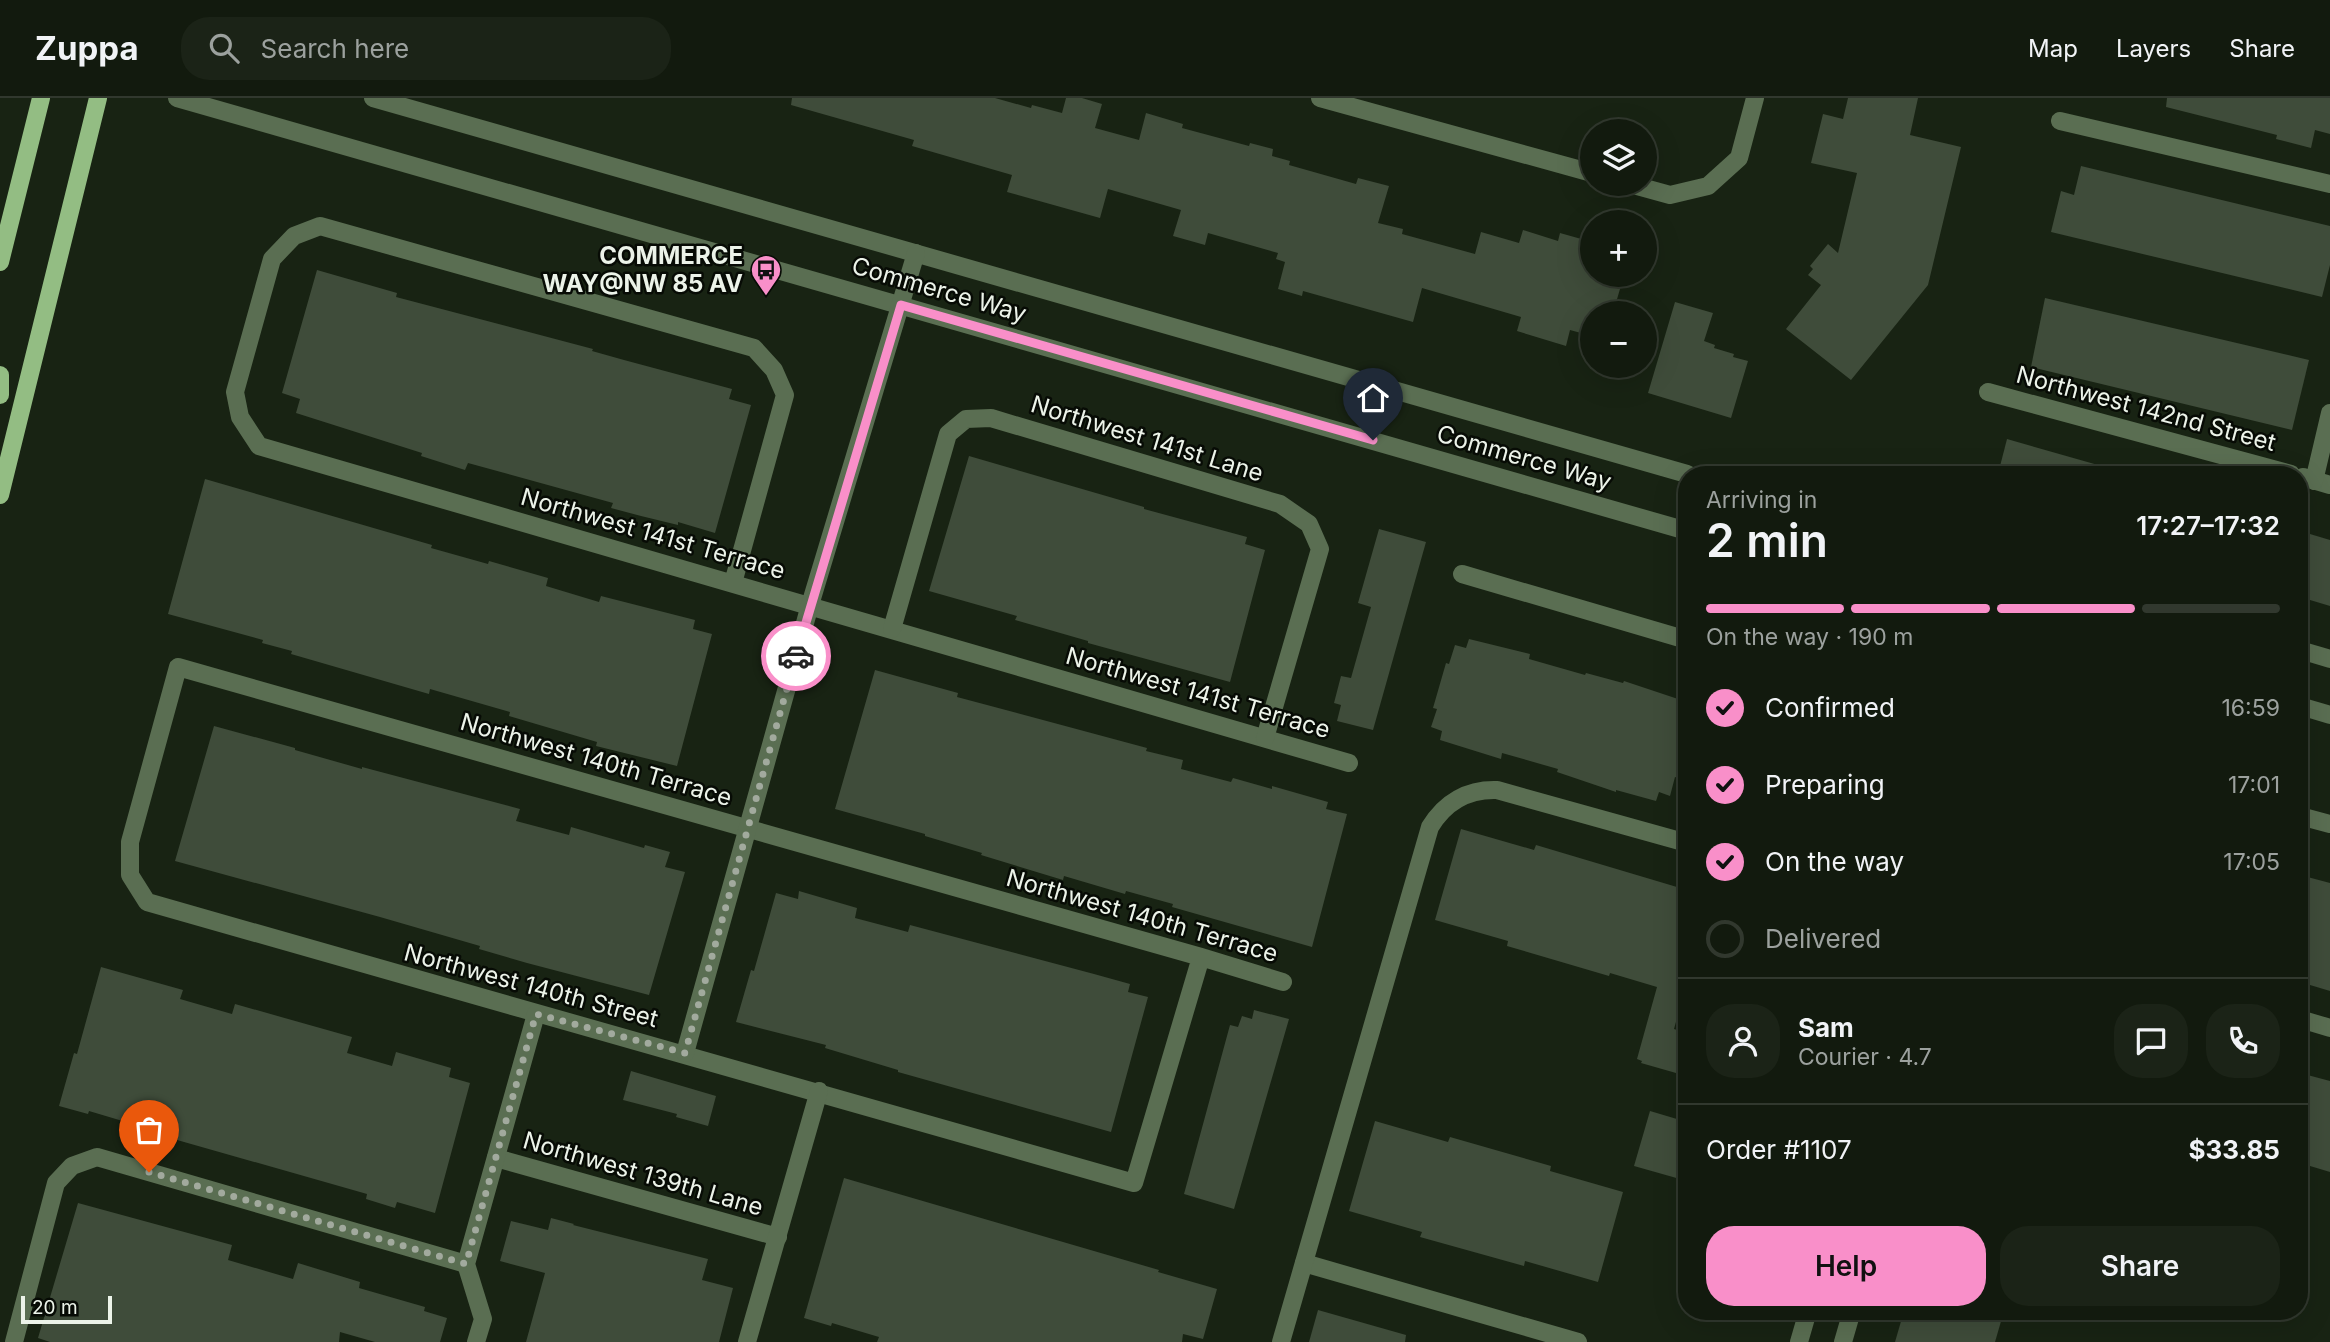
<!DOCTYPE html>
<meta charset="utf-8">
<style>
body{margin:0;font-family:Inter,sans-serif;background:#1b2317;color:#f1f3f6;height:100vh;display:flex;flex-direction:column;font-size:26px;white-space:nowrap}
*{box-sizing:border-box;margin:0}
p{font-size:23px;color:#9ca19e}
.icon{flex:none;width:38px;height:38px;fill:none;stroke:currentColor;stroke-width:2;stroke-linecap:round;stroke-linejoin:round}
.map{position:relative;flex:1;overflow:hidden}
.panel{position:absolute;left:1678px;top:368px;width:630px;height:854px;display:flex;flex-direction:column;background:#121a0e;border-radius:28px;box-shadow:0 7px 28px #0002,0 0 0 2px #31382e}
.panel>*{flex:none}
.controls{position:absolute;left:1580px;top:21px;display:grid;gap:14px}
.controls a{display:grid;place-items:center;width:77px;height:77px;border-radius:50%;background:#121a0e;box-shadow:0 7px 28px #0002,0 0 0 2px #31382e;font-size:35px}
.scale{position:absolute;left:21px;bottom:18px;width:91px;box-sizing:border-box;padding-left:7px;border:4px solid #ecf3e9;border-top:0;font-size:19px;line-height:24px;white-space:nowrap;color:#ecf3e9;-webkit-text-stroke:5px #070b05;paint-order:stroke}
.pin{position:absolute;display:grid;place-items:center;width:60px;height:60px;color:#fff;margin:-72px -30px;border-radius:50% 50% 50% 0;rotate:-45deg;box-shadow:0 0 7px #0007}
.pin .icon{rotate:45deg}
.courier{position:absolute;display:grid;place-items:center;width:70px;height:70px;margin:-35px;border:5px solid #f98fc9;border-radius:50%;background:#fff;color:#222;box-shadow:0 2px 9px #0007}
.head em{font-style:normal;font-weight:600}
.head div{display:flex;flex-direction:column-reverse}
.head{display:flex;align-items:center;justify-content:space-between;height:119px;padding:0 28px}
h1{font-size:46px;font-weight:600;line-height:52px}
.bar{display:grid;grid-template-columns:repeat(4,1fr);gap:10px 7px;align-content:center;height:84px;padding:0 28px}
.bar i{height:9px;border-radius:5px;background:#31382e}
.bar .selected{background:#f98fc9}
.bar p{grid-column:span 4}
.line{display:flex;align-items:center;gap:18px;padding:0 28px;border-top:2px solid #31382e}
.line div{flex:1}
.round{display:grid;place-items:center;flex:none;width:74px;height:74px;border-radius:28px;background:#1b2317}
ol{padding:0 28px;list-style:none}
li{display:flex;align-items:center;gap:21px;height:77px}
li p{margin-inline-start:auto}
li .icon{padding:7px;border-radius:50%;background:#f98fc9;color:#111;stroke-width:4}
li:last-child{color:#9ca19e}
li i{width:38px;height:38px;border:4px solid #31382e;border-radius:50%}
.primary-button{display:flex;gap:14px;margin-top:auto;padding:14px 28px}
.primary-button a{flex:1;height:80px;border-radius:28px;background:#f98fc9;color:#111;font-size:28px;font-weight:600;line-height:80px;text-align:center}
.primary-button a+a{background:#1b2317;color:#f1f3f6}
header{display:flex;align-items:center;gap:42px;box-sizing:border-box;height:98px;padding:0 35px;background:#121a0e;border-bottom:2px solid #31382e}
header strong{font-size:33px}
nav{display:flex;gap:38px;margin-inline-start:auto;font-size:24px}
.search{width:490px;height:63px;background:#1b2317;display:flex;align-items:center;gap:18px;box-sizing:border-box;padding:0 24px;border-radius:28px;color:#9ca19e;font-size:26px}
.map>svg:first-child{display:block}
</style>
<header>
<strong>Zuppa</strong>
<div class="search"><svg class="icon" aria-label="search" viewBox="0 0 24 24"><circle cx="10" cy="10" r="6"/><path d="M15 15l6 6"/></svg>Search here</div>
<nav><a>Map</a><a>Layers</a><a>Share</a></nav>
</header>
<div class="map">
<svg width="2330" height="1244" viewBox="0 0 2330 1244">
<rect width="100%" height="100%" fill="#182313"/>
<g fill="#3f4c3a">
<polygon points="792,0 995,0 1031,10 1032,7 1062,15 1066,0 1082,0 1102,6 1095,30 1139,42 1146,15 1183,26 1182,30 1249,48 1250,45 1273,51 1272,58 1290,63 1289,67 1356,86 1358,80 1389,88 1378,125 1403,131 1402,136 1475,156 1481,134 1519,145 1523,132 1558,143 1560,135 1592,144 1592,157 1588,174 1622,184 1613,215 1592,215 1592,238 1570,232 1566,248 1517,233 1521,219 1422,190 1413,224 1303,193 1302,198 1278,191 1285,164 1276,161 1278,155 1208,135 1205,147 1173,138 1181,112 1108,91 1100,120 1007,94 1012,77 912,48 914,42 791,7"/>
<polygon points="1848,0 1918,0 1910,37 1961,49 1928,187 1851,282 1786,231 1821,187 1808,177 1813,171 1810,168 1828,146 1838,155 1857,75 1811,65 1823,16 1843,21"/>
<polygon points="2167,0 2330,0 2330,36 2315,32 2311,50 2276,41 2277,37 2166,9"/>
<polygon points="2081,68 2330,128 2330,167 2322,199 2051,134 2061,93 2074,97"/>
<polygon points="317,172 397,195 396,199 593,251 592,253 624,262 732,291 729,301 751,307 715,435 678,424 678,427 641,418 611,410 613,405 468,365 465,372 421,358 422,355 296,315 300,301 282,295"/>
<polygon points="2045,200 2309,262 2292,332 2031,269"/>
<polygon points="1675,204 1713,215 1704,243 1715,247 1714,250 1734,256 1733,259 1748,263 1731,320 1648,295"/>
<polygon points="2007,341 2105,369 2104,376 1998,376"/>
<polygon points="969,358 1144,409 1144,411 1247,439 1245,446 1265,452 1230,584 1088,545 1088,543 1015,522 1017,518 929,493"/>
<polygon points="205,381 432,447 431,450 488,466 489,463 548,480 546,488 599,504 601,498 695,522 693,531 712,536 677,668 596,648 597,644 509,618 510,614 430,591 429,596 291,556 292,553 262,545 263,542 168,516"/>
<polygon points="1379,431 1426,444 1373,632 1337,623 1341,607 1334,605 1341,578 1351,580 1371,509 1358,505"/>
<polygon points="2300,433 2330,442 2330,508 2300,499"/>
<polygon points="1469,541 1530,556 1529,561 1585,577 1586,575 1623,585 1624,583 1687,604 1687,650 1678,680 1675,679 1670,698 1659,694 1656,703 1616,692 1616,694 1557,674 1558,671 1502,655 1501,661 1440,642 1442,633 1431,629 1437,611 1433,610 1446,565 1449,566 1455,547 1466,550"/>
<polygon points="875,572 958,595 957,599 1147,650 1146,653 1183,662 1181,671 1231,684 1233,680 1272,691 1272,688 1328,704 1326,711 1347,716 1312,849 1172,809 1173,806 1126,793 1125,796 1064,778 1063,782 981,757 982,755 925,738 925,736 835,711"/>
<polygon points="214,628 295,650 295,652 362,671 362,669 520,711 516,723 569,737 571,729 644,750 645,747 670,754 665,769 685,774 649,897 527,865 479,851 480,848 380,819 175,763"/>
<polygon points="1461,731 1534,752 1536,747 1687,792 1687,884 1674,931 1687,935 1687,938 1676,975 1641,965 1642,963 1637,961 1657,889 1610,875 1609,878 1507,848 1508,843 1435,822"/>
<polygon points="2300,777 2330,785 2330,893 2300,884"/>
<polygon points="799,793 857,810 855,820 908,834 910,827 1094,876 1130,886 1128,894 1148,899 1111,1034 898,974 898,972 825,950 826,947 736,924 751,872 754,873 776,795 798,801"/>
<polygon points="101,869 183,892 180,901 232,916 235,906 352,939 347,955 392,968 396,954 451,970 449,979 470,985 435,1115 397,1104 395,1110 366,1101 367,1096 135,1030 136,1027 89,1013 88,1016 59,1008 74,955 77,956"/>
<polygon points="1254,912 1289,921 1234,1111 1184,1096 1230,927 1238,929 1242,918 1252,921"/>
<polygon points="631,973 716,998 708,1028 676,1019 677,1016 623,1002"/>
<polygon points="2300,975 2330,983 2330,1074 2300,1065"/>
<polygon points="1650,1013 1687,1024 1687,1083 1634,1068"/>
<polygon points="1375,1023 1448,1044 1450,1039 1551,1068 1550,1073 1623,1094 1598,1184 1525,1163 1524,1168 1420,1139 1422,1134 1349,1113"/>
<polygon points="844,1080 1159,1172 1158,1174 1217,1191 1203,1241 1183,1236 1182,1244 877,1244 879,1239 832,1225 831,1228 804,1220"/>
<polygon points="78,1105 232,1147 228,1162 293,1181 298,1165 360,1184 359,1190 425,1209 424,1213 447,1220 440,1244 375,1244 340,1234 339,1244 50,1244 38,1240"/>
<polygon points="551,1120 574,1126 573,1127 708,1161 702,1182 733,1190 719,1244 526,1244 545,1175 500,1163 511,1123 548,1132"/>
<polygon points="1318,1212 1406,1237 1405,1244 1309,1244"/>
<polygon points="1904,1213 2004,1213 1995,1244 1895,1244"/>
</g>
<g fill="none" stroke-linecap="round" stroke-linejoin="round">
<g stroke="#5a6e52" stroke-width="18">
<polyline points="177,0 1687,433"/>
<polyline points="373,0 1687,376"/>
<polyline points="1320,0 1592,75"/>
<polyline points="2060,23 2330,86"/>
<polyline points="1630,86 1670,97 1708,88 1739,60 1755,0"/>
<polyline points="1988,294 2291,376"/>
<polyline points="2303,379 2330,387"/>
<polyline points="2314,383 2330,315"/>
<polyline points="1462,476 1687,542"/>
<polyline points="733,485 785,297 774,272 754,250 320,128 294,138 272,161 235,294 240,319 259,348 1349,665"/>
<polyline points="892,531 948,336 966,321 991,320 1280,406 1309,426 1320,451 1265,640"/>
<polyline points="2300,552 2330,561"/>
<polyline points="2300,608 2330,617"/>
<polyline points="2300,718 2330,726"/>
<path d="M1201,859L1134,1085C805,989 475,899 147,804L130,777V744L178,569L1201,859L1283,884"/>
<polyline points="2300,921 2330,930"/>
<polyline points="685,955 810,507 916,155"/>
<polyline points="496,1060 778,1139"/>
<polyline points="1304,1165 1578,1244"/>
<polyline points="14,1244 56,1085 72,1068 97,1059 466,1166"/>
<polyline points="476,1244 483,1221 466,1166 536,916"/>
<polyline points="747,1244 819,993"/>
<path d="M1281,1244L1430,729C1445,704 1468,691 1497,692L1687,745"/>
<polyline points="1799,1244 1808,1213"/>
<polyline points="1843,1244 1852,1213"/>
</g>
<g stroke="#93bd83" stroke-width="18">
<polyline points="0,164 41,0"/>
<polyline points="0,277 0,297"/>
<polyline points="0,397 98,0"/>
</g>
</g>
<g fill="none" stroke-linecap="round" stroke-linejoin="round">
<polyline stroke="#a2aa9e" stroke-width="7" stroke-dasharray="0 12.6" points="149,1074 466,1166 536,916 685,955 796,558"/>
<polyline stroke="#f98fc9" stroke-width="9" points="796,558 901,207 1373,342"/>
</g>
<defs>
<g id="bus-pin" transform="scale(1.575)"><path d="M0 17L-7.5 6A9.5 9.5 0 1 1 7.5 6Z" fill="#f98fc9" stroke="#070b05"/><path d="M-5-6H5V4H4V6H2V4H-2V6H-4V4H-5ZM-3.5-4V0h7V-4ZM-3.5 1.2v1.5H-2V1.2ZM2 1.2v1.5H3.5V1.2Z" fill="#111"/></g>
</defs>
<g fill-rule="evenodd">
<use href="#bus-pin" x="766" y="172"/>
</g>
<g text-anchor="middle" stroke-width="5" stroke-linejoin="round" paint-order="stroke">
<g font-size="24" font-weight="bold" fill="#ecf3e9" stroke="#070b05" text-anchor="end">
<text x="743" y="166">COMMERCE<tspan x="743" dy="28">WAY@NW 85 AV</tspan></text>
</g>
<g font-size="24" fill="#ecf3e9" stroke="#070b05">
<text transform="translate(939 192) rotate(16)" y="8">Commerce Way</text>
<text transform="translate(2146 311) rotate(15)" y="8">Northwest 142nd Street</text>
<text transform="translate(1147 341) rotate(17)" y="8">Northwest 141st Lane</text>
<text transform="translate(1524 360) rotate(16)" y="8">Commerce Way</text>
<text transform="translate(653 436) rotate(16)" y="8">Northwest 141st Terrace</text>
<text transform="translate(1198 595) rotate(16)" y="8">Northwest 141st Terrace</text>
<text transform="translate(596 662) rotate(16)" y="8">Northwest 140th Terrace</text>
<text transform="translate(1142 818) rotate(16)" y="8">Northwest 140th Terrace</text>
<text transform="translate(531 888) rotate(15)" y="8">Northwest 140th Street</text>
<text transform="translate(643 1076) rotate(16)" y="8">Northwest 139th Lane</text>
</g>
</g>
</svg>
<div class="controls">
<a><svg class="icon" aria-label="layers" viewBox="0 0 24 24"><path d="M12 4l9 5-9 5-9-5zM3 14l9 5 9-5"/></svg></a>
<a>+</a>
<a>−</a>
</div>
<div class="scale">20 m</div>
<div class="pin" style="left:149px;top:1074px;background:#ea580c"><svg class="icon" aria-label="bag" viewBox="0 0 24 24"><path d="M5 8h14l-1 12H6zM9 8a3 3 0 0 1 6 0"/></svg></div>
<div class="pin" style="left:1373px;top:342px;background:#1f2937"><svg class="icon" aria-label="home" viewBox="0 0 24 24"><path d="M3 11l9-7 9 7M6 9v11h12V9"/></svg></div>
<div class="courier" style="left:796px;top:558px"><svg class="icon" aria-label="car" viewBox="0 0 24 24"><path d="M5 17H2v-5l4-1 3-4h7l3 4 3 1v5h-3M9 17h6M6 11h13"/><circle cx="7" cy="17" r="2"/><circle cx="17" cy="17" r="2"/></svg></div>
<section class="panel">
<div class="head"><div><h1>2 min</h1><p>Arriving in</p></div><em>17:27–17:32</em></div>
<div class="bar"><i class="selected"></i><i class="selected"></i><i class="selected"></i><i></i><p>On the way · 190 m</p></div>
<ol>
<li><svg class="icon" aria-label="check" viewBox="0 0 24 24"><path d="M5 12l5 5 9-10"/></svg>Confirmed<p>16:59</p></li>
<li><svg class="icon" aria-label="check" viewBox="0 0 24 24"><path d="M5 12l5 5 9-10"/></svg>Preparing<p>17:01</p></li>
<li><svg class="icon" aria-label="check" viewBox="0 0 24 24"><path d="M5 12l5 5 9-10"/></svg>On the way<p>17:05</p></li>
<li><i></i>Delivered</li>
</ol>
<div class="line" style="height:126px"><a class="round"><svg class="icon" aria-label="person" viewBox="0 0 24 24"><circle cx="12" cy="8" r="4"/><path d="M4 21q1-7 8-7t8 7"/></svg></a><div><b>Sam</b><p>Courier · 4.7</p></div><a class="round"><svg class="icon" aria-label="chat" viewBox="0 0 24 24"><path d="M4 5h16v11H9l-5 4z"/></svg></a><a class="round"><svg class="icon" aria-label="phone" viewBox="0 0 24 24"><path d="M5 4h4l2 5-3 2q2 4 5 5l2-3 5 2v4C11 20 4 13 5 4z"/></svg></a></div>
<div class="line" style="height:91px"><div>Order #1107</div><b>$33.85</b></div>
<div class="primary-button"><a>Help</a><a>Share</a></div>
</section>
</div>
